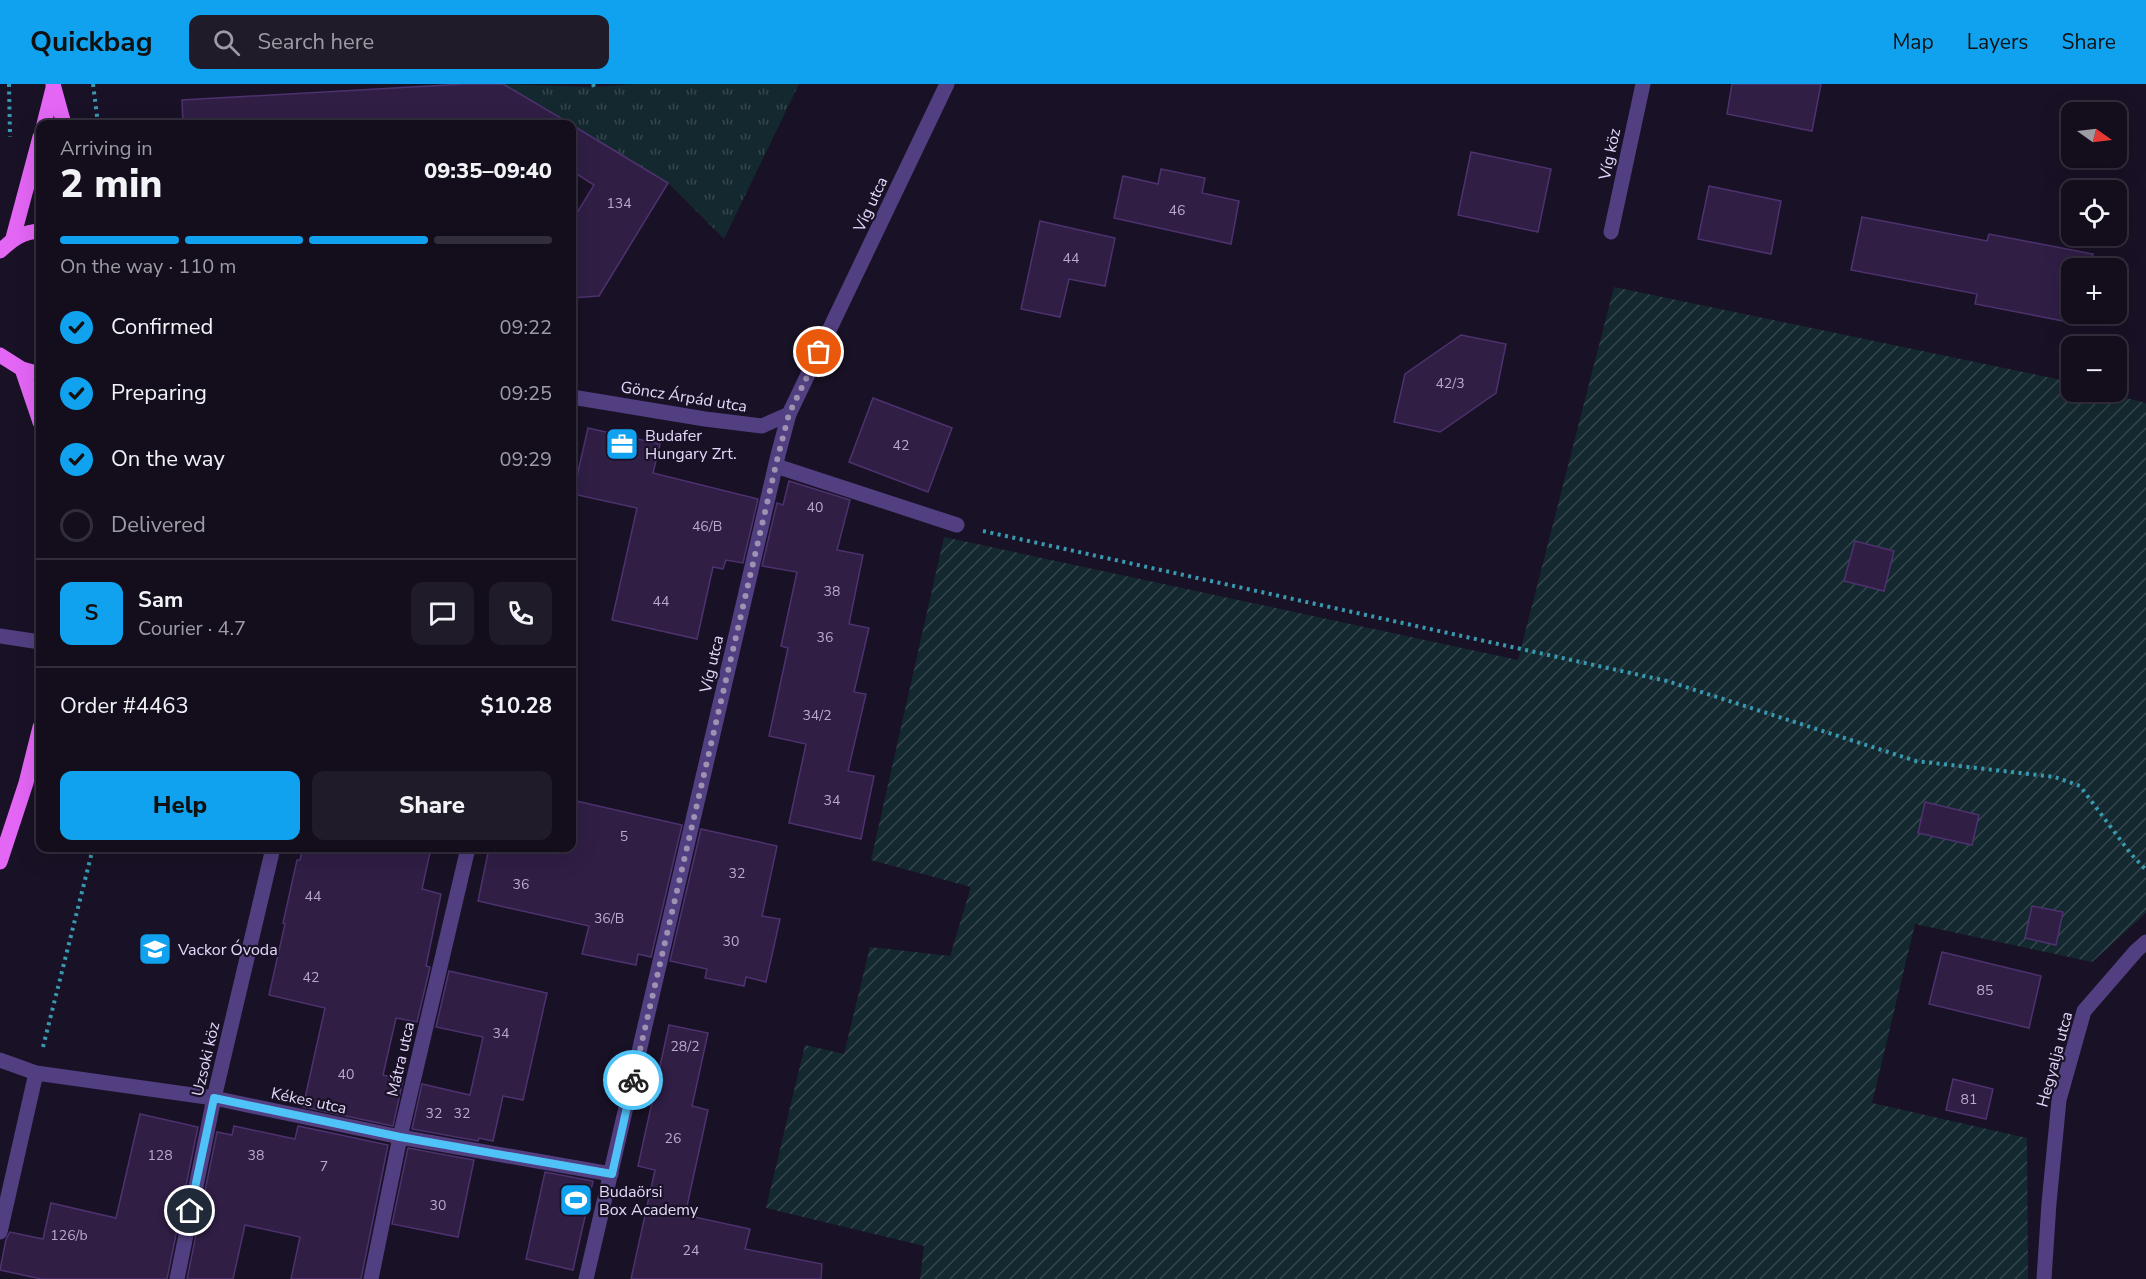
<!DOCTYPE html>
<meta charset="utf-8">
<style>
body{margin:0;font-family:"Nunito Sans",sans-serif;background:#201b29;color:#f1f3f6;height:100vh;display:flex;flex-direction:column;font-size:22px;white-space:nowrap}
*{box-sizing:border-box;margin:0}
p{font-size:20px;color:#9d9ca3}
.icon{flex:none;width:33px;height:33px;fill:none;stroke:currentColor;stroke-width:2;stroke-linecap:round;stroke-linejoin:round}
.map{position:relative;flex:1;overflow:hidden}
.drawer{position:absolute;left:36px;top:36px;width:540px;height:732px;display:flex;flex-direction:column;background:#130d1c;border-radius:12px;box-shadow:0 6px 24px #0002,0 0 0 2px #322d3b}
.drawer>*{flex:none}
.needle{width:39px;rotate:104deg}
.controls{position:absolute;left:2061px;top:18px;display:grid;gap:12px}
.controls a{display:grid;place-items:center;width:66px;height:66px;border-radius:12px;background:#130d1c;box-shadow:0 6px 24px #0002,0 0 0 2px #322d3b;font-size:30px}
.pin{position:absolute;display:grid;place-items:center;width:51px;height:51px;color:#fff;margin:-26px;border:3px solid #fff;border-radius:50%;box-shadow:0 2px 6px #0007}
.courier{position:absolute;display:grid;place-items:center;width:60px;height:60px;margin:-30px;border:4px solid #4fc3f7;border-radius:50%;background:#fff;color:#222;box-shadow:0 2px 8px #0007}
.headline em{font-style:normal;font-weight:800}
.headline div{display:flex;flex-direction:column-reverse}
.headline{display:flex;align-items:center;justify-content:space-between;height:102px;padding:0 24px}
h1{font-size:39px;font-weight:800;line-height:45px}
.bar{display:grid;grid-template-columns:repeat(4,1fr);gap:9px 6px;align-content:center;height:72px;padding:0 24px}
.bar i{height:8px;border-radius:4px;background:#322d3b}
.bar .selected{background:#11a2ef}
.bar p{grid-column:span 4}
.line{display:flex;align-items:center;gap:15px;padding:0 24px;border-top:2px solid #322d3b}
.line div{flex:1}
.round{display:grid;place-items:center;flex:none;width:63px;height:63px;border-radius:12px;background:#201b29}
ol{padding:0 24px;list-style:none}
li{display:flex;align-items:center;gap:18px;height:66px}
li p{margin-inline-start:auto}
li .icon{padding:6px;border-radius:50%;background:#11a2ef;color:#111;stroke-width:4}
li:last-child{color:#9d9ca3}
li i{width:33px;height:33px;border:3px solid #322d3b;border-radius:50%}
.primary-button{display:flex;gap:12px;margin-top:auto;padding:12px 24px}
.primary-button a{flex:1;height:69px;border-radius:12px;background:#11a2ef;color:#111;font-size:24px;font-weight:800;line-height:69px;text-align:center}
.primary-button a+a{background:#201b29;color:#f1f3f6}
header{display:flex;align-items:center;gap:36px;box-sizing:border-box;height:84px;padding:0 30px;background:#11a2ef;color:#111}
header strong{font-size:28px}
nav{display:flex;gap:33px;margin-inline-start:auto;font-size:21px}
.search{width:420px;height:54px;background:#201b29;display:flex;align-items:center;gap:15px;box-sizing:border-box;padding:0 21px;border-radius:12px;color:#9d9ca3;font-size:22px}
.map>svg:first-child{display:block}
</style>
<header>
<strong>Quickbag</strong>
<div class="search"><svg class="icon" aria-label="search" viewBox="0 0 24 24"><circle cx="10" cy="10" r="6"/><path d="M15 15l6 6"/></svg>Search here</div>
<nav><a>Map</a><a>Layers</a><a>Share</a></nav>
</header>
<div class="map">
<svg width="2146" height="1195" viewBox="0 0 2146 1195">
<defs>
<pattern id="grass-tufts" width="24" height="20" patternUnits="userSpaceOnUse" patternTransform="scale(1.5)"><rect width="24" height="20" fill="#14292f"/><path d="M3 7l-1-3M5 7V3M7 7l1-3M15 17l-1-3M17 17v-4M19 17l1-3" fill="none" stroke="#36474e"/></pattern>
<pattern id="garden-furrows" width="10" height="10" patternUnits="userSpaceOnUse" patternTransform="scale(1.5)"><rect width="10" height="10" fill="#14292f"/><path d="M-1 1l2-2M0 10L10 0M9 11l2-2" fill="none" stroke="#36474e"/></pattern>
</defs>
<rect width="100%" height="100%" fill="#191125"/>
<polygon fill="url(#grass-tufts)" points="503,0 594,3 636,0 799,0 724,155 668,99"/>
<polygon fill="url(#garden-furrows)" points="1614,203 2057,295 2071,299 2072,308 2102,308 2146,319 2146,829 2092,878 1915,840 1872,1019 2027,1054 2028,1195 920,1195 924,1162 766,1124 805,961 844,970 870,863 950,872 971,803 871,776 944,453 1518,576"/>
<g fill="#301e45" stroke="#4d326f" stroke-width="1.5">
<polygon points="464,0 503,0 571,40 498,40 495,39 183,40 182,16"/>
<polygon points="1732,0 1821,0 1812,47 1727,30"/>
<polygon points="572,41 668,99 599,212 572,214 572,137 594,101 572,87"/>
<polygon points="1471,68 1551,85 1538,148 1458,131"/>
<polygon points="1161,85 1205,94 1202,109 1239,117 1231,160 1114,134 1123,92 1158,100"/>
<polygon points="1709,102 1781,117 1771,170 1698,155"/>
<polygon points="1862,133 1987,157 1989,150 2093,170 2090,184 2072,184 2072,230 2081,230 2079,240 1975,220 1977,210 1851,186"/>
<polygon points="1040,137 1115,154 1105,202 1069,195 1060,233 1021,225"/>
<polygon points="1461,251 1506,260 1496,309 1440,348 1394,338 1405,290"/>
<polygon points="873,314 952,344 928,408 849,378"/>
<polygon points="588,344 660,360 653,389 758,415 743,479 726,476 723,485 713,483 697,555 612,536 637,424 573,410"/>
<polygon points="789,397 850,416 837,466 863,471 849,540 869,544 854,608 866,610 848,687 874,692 861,755 789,739 806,660 769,652 788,564 781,562 797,488 762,482 777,419 783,421"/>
<polygon points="1855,457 1894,467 1884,507 1844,497"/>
<polygon points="572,716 682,741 651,873 638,870 636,881 582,870 589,842 478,817 489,764 572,764"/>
<polygon points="1925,718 1979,731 1972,761 1918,749"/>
<polygon points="701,745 777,762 762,832 780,835 766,898 746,893 744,902 705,894 707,885 670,877"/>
<polygon points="303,764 431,764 422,805 441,810 426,882 430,883 417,938 396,934 383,991 403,996 393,1042 303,1023 325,924 269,911 285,840 283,839 297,776 300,776"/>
<polygon points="2032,822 2063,828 2056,861 2025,854"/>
<polygon points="1942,868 2041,892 2029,944 1929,920"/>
<polygon points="449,887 547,909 523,1016 503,1012 493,1057 479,1054 478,1057 412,1045 422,1000 470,1011 483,953 436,943"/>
<polygon points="669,941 708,949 692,1022 708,1026 685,1131 750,1145 745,1165 822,1180 821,1195 631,1195 655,1086 638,1082"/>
<polygon points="1953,995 1993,1005 1986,1035 1946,1026"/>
<polygon points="140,1030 198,1043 167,1195 41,1195 0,1186 6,1155 10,1148 43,1155 51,1119 116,1134"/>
<polygon points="234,1042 295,1055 298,1042 388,1061 361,1195 291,1195 300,1153 245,1141 233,1195 187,1195 217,1048 232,1051"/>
<polygon points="408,1064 474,1076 458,1153 392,1140"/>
<polygon points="545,1088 593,1097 573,1186 526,1175"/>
</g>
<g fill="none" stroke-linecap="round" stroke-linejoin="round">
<g stroke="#389ab0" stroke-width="4" stroke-dasharray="3 4.5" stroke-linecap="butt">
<polyline points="9,0 10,53"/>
<polyline points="93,0 98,40"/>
<polyline points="593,0 594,3"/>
<polyline points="983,447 1667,597 1916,677 2055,693 2080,702 2131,770 2146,786"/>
<polyline points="43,963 93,764"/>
</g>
<g stroke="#523f81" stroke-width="15">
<polyline points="776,382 957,441"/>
<polyline points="0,552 40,558"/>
</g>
<g stroke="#523f81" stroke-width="15">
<polyline points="1611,148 1643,0"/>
<polyline points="572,313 705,335 762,342 789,330"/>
<polyline points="0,976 36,989 214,1014 400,1053 611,1090"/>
<polyline points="0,1148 36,989"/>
<polyline points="177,1195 214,1014 273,764"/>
<polyline points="371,1195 400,1053 468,764"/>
<polyline points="586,1195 778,371 789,330 947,0"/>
<polyline points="2044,1195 2049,1119 2059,1016 2084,927 2136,867 2146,858"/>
</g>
<g stroke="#e366f5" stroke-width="15">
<polyline points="53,0 64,40"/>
<polyline points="44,40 53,4"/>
<polyline points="13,154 40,53"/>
<path d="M0,167C13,155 22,148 40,147"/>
<polyline points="0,271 22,285 40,290"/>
<polyline points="22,285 40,338"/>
<polyline points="0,778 26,699 40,643"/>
</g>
</g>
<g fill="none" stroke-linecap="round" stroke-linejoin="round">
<polyline stroke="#9e92b1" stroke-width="6" stroke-dasharray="0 10.8" points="633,996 778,372 789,330 819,268"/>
<polyline stroke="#4fc3f7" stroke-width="8" points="190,1127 214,1014 400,1053 612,1090 633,996"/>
</g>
<defs>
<g id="office-square" transform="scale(1.725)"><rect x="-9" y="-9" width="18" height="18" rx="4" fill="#11a2ef" stroke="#191125"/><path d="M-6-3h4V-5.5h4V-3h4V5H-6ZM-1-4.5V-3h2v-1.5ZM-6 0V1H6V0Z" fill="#fff"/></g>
<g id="school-square" transform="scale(1.725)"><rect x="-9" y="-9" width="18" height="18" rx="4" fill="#11a2ef" stroke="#191125"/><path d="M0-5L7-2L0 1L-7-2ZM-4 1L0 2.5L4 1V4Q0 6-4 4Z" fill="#fff"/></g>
<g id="stadium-square" transform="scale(1.725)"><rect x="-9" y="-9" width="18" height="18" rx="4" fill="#11a2ef" stroke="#191125"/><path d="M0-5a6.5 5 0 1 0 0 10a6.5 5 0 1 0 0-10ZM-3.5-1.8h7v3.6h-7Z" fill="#fff"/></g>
</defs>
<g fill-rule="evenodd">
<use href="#office-square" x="622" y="360"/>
<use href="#school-square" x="155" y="865"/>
<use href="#stadium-square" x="576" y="1116"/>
</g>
<g text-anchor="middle" stroke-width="4.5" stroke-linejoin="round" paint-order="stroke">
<g font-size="14" fill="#b8aace">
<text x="619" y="124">134</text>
<text x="1177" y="131">46</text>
<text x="1071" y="179">44</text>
<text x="1450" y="304">42/3</text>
<text x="901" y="366">42</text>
<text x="815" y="428">40</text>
<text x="707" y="447">46/B</text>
<text x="832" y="512">38</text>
<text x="661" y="522">44</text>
<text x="825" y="558">36</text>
<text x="817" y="636">34/2</text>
<text x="832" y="721">34</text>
<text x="624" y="757">5</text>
<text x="737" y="794">32</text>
<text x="521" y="805">36</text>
<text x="313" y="817">44</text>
<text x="609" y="839">36/B</text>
<text x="731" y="862">30</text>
<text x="311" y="898">42</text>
<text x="1985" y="911">85</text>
<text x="501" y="954">34</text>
<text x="685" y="967">28/2</text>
<text x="346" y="995">40</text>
<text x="1969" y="1020">81</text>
<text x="434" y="1034">32</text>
<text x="462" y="1034">32</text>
<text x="673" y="1059">26</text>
<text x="160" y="1076">128</text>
<text x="256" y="1076">38</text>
<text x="324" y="1087">7</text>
<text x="438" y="1126">30</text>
<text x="69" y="1156">126/b</text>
<text x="691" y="1171">24</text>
</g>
<g font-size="16" fill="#e5d8fc" stroke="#191125">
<text transform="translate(1609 70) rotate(-78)" y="6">Víg köz</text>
<text transform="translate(870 120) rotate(-65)" y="6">Víg utca</text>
<text transform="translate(684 312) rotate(9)" y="6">Göncz Árpád utca</text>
<text transform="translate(711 580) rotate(-77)" y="6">Víg utca</text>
<text transform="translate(205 975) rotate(-77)" y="6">Uzsoki köz</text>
<text transform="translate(400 975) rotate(-77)" y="6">Mátra utca</text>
<text transform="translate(2054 975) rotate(-75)" y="6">Hegyalja utca</text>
<text transform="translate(309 1016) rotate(12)" y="6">Kékes utca</text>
</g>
<g font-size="16" fill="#e5d8fc" stroke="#191125" text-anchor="start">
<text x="645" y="357">Budafer<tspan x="645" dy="18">Hungary Zrt.</tspan></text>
<text x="178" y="871">Vackor Óvoda</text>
<text x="599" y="1113">Budaörsi<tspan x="599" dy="18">Box Academy</tspan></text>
</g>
</g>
</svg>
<div class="controls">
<a><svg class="needle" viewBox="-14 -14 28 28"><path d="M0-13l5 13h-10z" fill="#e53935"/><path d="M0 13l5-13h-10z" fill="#9d9ca3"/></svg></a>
<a><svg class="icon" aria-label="locate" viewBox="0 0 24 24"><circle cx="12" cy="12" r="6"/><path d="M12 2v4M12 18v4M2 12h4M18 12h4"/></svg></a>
<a>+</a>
<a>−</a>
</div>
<div class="pin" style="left:819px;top:268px;background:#ea580c"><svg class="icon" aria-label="bag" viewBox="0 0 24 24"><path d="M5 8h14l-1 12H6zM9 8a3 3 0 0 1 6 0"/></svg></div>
<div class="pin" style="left:190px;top:1127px;background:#1f2937"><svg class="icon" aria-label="home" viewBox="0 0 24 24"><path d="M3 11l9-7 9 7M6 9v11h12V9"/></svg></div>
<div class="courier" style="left:633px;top:996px"><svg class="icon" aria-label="bike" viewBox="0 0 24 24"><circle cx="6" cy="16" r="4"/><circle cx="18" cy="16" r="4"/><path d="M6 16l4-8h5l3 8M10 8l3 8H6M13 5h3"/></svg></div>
<section class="drawer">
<div class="headline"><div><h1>2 min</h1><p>Arriving in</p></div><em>09:35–09:40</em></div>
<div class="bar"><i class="selected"></i><i class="selected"></i><i class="selected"></i><i></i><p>On the way · 110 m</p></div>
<ol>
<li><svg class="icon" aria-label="check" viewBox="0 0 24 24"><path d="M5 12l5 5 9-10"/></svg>Confirmed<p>09:22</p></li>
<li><svg class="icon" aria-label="check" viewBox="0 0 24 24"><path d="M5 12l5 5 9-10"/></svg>Preparing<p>09:25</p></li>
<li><svg class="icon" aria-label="check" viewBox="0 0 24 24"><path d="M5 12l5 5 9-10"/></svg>On the way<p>09:29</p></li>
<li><i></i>Delivered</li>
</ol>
<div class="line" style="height:108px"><b class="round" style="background:#11a2ef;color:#111">S</b><div><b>Sam</b><p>Courier · 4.7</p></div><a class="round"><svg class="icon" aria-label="chat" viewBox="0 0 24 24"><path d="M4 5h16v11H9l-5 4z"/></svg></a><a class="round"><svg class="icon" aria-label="phone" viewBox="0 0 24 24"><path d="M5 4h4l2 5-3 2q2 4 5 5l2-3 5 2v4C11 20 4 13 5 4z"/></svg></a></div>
<div class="line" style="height:78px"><div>Order #4463</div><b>$10.28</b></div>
<div class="primary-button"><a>Help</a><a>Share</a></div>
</section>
</div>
